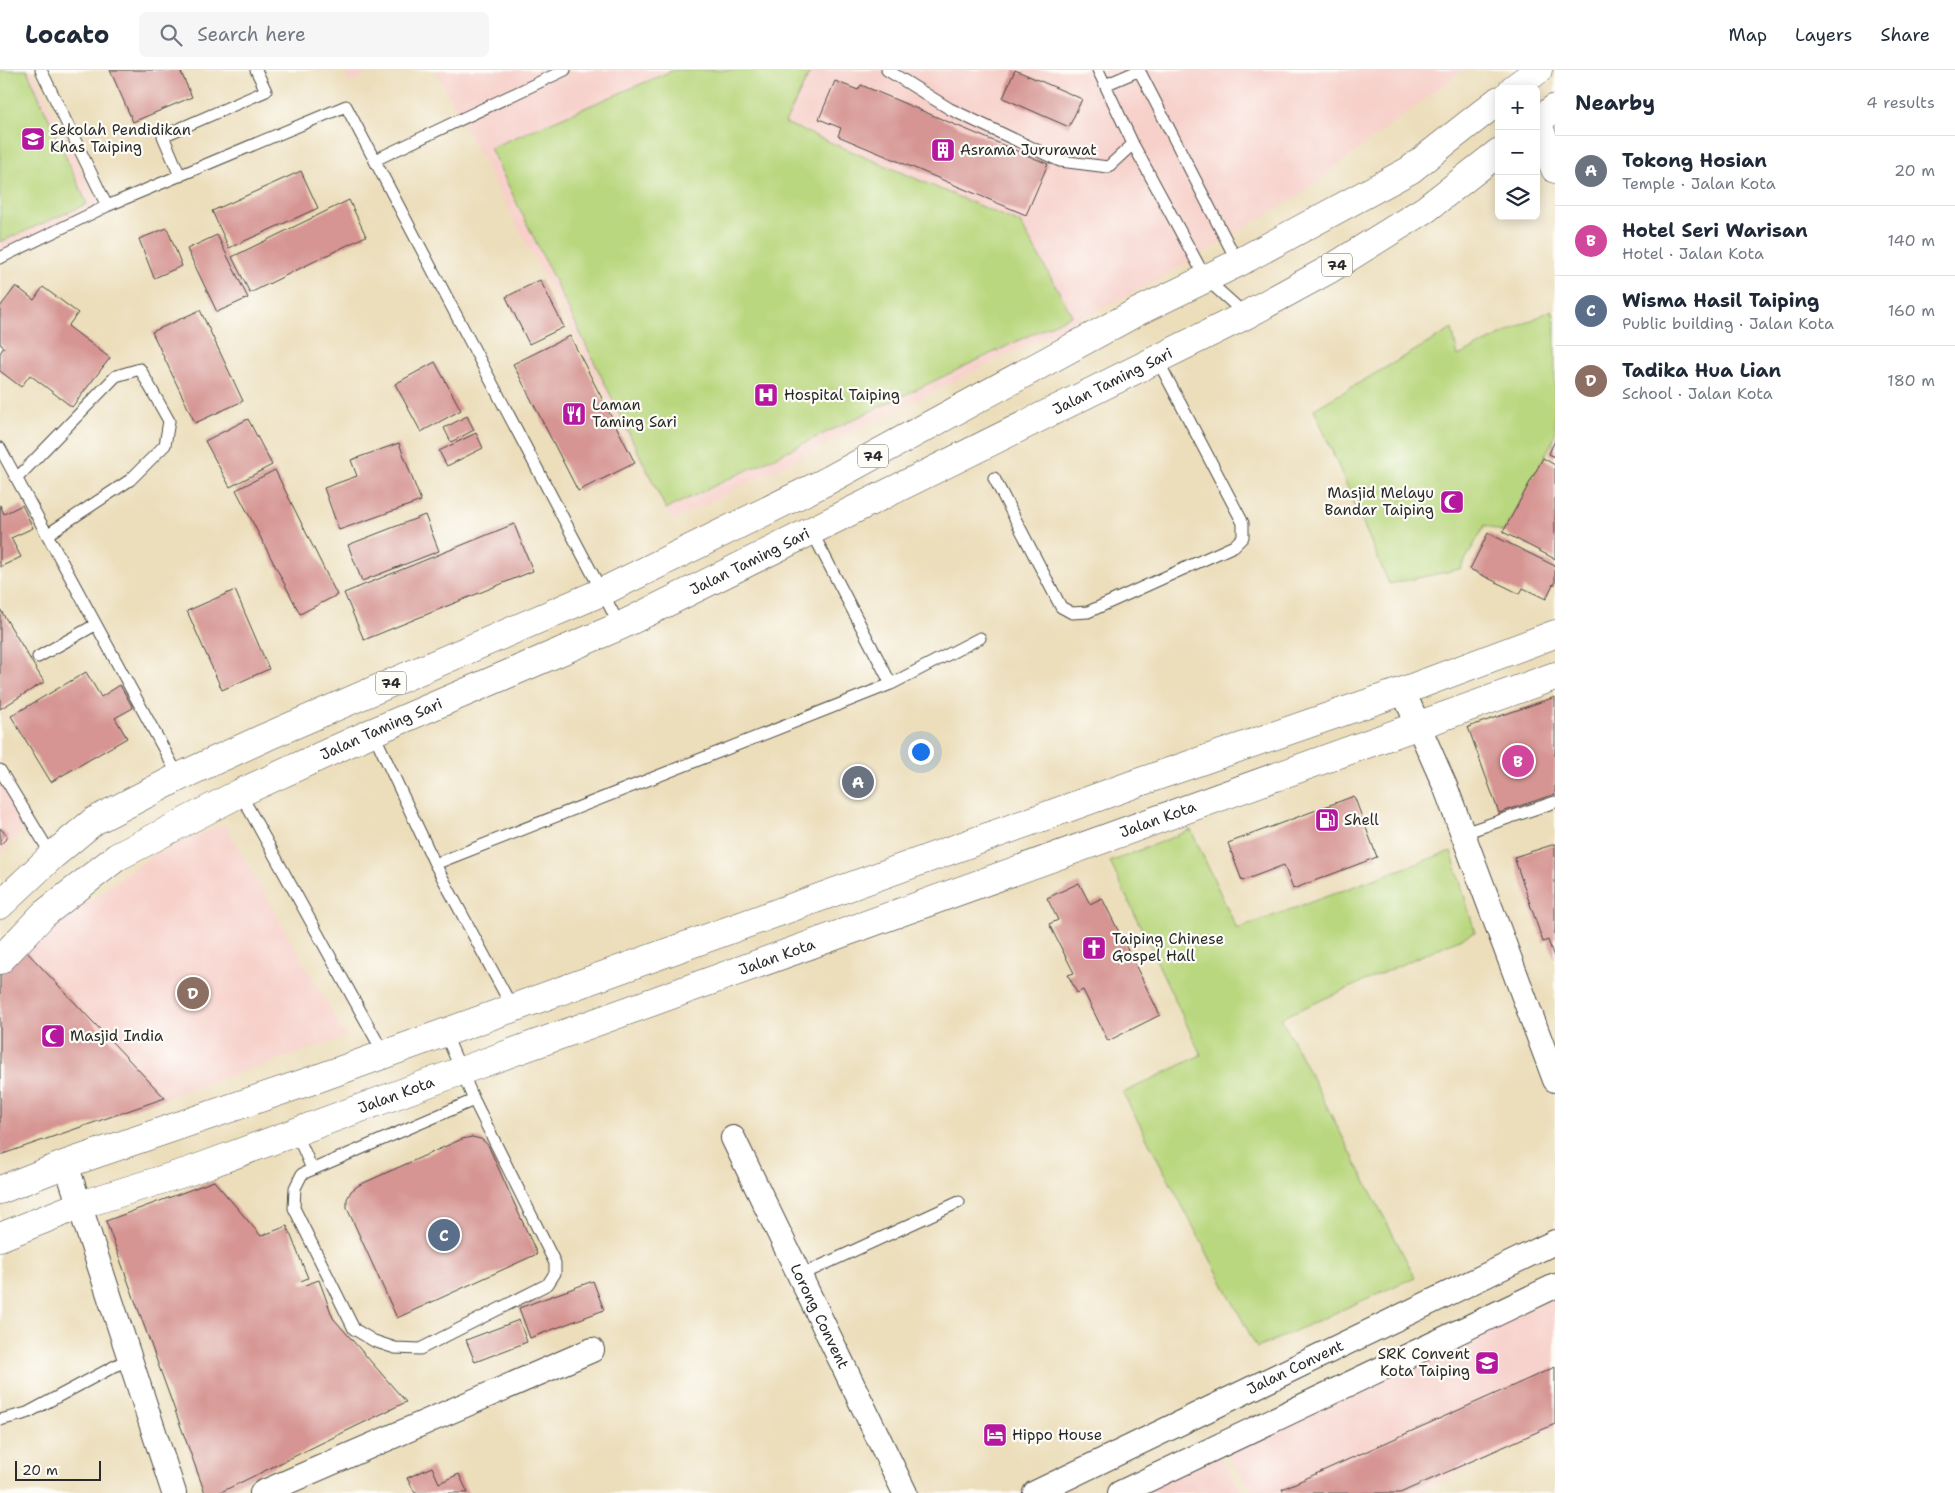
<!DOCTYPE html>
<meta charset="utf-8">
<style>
body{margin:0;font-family:"Shantell Sans",sans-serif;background:#f6f6f7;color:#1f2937}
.controls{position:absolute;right:15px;top:15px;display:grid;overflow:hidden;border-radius:8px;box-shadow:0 2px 12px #0003}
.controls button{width:45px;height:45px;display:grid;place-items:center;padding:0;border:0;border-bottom:1px solid #e0e1e3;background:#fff;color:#1f2937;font:25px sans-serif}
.scale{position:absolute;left:15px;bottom:12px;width:86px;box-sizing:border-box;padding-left:5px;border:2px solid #2b2b2b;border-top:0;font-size:14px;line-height:18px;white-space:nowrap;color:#2b2b2b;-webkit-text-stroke:4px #fdfcf7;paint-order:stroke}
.you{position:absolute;left:920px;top:681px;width:18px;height:18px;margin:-12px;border:4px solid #fff;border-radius:50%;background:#1a73e8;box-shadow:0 0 0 8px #1a73e833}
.badge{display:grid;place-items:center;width:32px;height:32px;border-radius:50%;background:#b5179e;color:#fff;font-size:16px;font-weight:700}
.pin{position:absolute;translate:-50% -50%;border:2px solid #fff;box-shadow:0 1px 5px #0006}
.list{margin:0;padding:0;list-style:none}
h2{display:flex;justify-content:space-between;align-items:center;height:65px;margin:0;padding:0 20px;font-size:21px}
h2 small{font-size:16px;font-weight:400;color:#747a83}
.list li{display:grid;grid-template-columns:32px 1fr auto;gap:15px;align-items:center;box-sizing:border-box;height:70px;padding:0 20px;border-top:1px solid #e0e1e3}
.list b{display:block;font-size:19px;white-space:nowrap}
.list p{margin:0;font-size:16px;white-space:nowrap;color:#747a83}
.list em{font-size:16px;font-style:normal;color:#747a83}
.icon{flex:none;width:28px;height:28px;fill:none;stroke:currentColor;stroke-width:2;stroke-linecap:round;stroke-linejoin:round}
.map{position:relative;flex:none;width:1555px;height:1423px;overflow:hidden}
header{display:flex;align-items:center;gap:30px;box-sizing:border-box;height:70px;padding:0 25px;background:#fff;border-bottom:1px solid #e0e1e3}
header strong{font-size:24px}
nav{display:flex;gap:28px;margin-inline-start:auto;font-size:18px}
.search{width:350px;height:45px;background:#f6f6f7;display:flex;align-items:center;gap:12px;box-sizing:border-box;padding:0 18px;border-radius:8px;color:#747a83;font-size:19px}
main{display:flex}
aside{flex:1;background:#fff}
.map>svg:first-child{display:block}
.built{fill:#f7d0ca}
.green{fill:#b9d77e;stroke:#728154}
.building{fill:#d69593}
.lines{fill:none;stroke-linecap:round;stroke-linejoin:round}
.service-casing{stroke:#484641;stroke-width:13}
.minor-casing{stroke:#484641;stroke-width:26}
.secondary-casing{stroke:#484641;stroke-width:29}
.primary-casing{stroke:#484641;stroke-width:29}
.service{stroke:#fff;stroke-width:11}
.minor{stroke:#fff;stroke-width:24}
.secondary{stroke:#fff;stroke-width:28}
.primary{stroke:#fff;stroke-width:28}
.labels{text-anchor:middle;stroke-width:4.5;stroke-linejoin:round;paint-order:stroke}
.shield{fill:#fdfcf7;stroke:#6a6a68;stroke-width:1}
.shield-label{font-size:14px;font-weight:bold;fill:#2b2b2b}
.poi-label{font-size:15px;fill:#2b2b2b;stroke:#fdfcf7;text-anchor:start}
.street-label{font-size:15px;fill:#2b2b2b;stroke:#fdfcf7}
</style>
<header>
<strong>Locato</strong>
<div class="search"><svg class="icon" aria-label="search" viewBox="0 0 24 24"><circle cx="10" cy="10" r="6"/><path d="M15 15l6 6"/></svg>Search here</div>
<nav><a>Map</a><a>Layers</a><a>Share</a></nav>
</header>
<main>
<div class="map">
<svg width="1555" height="1423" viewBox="0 0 1555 1423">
<rect width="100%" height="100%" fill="#fdfcf7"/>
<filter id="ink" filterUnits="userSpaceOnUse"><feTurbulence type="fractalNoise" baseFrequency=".02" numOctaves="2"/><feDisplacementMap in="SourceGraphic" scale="10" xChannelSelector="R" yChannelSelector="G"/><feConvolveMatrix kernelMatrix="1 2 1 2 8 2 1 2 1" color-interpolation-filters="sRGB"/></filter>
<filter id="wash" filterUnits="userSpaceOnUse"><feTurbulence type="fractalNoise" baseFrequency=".0096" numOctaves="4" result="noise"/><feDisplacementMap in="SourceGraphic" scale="20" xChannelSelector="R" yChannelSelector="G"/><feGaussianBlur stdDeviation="1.12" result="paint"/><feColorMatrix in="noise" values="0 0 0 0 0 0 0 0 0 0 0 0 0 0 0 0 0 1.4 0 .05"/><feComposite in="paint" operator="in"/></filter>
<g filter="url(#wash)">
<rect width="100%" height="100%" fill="#ecdebb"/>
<path class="built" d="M0,0h32l68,138 -100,43z
M343,0h35l-29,13z
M435,0h1028l-164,125 -144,87 -483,239z
M0,701l31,51 -31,32z
M224,753l122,214 -181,61 -141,-149 123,-90z
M1555,1228v130l-138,65h-164l-26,-39z
M1218,1384l25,39h-102z"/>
<path class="green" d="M0,0h27l60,134 -87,38z
M674,0h137l-26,53 235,100 52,92 -406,194 -176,-361z
M1552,240l3,9v118l-52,95 -18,-7 -25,44 -71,15 -75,-175 138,-80 6,27z
M1191,760l46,99 214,-78 24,81 -194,86 134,259 -158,71 -134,-255 78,-38 -91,-193z"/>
<g id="blocks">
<path class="building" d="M110,0h70l12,27 -59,25z
M1015,0l67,29 -13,28 -66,-29z
M835,11l23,9 3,-5 187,79 -22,51 -188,-79 3,-8 -22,-9z
M301,101l17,37 -89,40 -17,-37z
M349,130l17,36 -116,57 -18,-36z
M167,158l15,38 -28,12 -15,-39z
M217,165l31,63 -31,14 -30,-63z
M540,210l24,47 -35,17 -23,-47z
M16,216l18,14 9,-13 35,26 -10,13 42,32 -38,49 -42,-32 -9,12 -21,-16v-18l4,-6 -4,-3v-37z
M200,240l43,91 -48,22 -43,-91z
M570,266l65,127 -57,28 -65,-127z
M435,292l26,48 -40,22 -26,-48z
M467,346l7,14 -23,12 -7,-14z
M248,349l24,46 -42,22 -25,-46z
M476,363l7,15 -36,18 -8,-15z
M1555,370v17l-6,-3z
M399,373l22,58 -82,29 -15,-42 33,-12 -6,-16z
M1543,388l12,7v94l-52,-27z
M275,400l62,125 -37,19 -64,-124z
M0,435l4,9 18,-9 11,23 -22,10 10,19 -21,10z
M425,445l14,36 -77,30 -14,-36z
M514,454l19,47 -169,69 -20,-47z
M1488,463l67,33v19l-2,-1 -7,15 -23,-11 -3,6 -50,-25z
M235,520l34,79 -47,21 -35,-79z
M0,539l44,73 -44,27z
M86,602l15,25 19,-12 13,23 -18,10 12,20 -76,44 -40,-66z
M1555,627v97l-56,19 -31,-86z
M1354,726l23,61 -84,32 -9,-24 -42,16 -14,-38z
M0,758l8,9 -8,8z
M1555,774v116l-7,-20 -5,2 -29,-85z
M1079,813l11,21 12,-6 58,117 -52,26 -25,-51 -6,3 -9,-18 6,-2 -25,-49 9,-4 -11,-22z
M24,879l141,149 -165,57v-182z
M472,1067l9,2 7,6 49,109 -140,64 -50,-110v-9l4,-8 8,-6 103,-46z
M214,1111l47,55 26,-10 21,52 -7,3 4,4 14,-5 14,38 73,84 -187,91h-14l-99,-272z
M593,1211l11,29 -74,28 -11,-30z
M519,1250l8,22 -52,20 -9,-22z
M1555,1297v57l-155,69h-116l-2,-4z
M432,1397l7,16 20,-9 9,19h-53l-8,-15z"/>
</g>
</g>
<g filter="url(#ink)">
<use href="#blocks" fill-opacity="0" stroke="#484641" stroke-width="1"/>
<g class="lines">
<defs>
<path id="service" d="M41,0l66,136 239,-100 274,520
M887,0l63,39 110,52 48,6 25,-23
M1098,0l35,74 73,135 40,36
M1139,0l99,193
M1105,15l35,-15
M375,90l190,-90
M180,106l-17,-40 103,-45 -10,-21
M0,188l107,-52
M0,378l179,329
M17,408l99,-102 24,-7 29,52 -4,24 -35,35 -82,54
M994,408l67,129 11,6 16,-1 146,-66 9,-9v-14l-86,-164
M811,460l80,154
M38,587l57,-32
M373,662l62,132 77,143
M0,700l52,86
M240,723l144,261
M1461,764l94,-32
M435,794l456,-180 89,-46
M445,963l29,67 81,163v10l-7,11 -128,65 -25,-1 -21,-7 -20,-12 -60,-121 1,-20 7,-14 172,-74
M296,1062l16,37
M799,1206l160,-74
M0,1350l27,-7 103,-55"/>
<g id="minor">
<path d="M1403,621l42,95 110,294"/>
<path id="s1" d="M733,1068l172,355"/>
<path d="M66,1094l108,329"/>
<path d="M262,1423l330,-143"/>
<path id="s2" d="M1035,1423l520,-251"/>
<path d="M1120,1423l435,-207"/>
</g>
<g id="secondary">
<path d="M1536,49l19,50"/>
<path d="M0,1120l66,-26 253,-86 818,-295 266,-92 152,-57"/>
<path id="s3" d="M0,1167l80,-32 110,-34 271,-100 1094,-395"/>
</g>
<g id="primary">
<path d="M1513,19l25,-19"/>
<path d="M1536,52l19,-14"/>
<path d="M0,835l52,-49 42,-35 85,-44 87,-40 338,-146 221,-109 312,-170 101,-49 172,-93 89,-70"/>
<path id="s4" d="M0,890l44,-46 73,-57 123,-64 133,-61 247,-106 626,-311 84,-46 96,-60 73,-57"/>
</g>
</defs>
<use href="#service" class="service-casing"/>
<use href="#minor" class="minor-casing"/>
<use href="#secondary" class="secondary-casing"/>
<use href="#primary" class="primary-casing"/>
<use href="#service" class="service"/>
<use href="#minor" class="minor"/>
<use href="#secondary" class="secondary"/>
<use href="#primary" class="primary"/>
</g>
</g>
<defs>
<symbol id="school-square" viewBox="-11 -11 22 22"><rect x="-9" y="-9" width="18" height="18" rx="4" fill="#b5179e" stroke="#fdfcf7"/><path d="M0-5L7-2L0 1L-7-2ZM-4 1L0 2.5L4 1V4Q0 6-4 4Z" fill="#fff"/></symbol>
<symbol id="building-square" viewBox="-11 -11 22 22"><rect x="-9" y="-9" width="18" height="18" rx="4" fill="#b5179e" stroke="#fdfcf7"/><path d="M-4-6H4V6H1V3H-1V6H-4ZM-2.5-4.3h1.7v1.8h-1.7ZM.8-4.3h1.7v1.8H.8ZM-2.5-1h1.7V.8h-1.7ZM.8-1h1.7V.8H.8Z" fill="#fff"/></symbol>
<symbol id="hospital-square" viewBox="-11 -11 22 22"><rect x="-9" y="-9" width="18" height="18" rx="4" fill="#b5179e" stroke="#fdfcf7"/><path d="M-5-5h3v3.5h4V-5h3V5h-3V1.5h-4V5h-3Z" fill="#fff"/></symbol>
<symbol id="restaurant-square" viewBox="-11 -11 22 22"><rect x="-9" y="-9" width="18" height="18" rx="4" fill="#b5179e" stroke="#fdfcf7"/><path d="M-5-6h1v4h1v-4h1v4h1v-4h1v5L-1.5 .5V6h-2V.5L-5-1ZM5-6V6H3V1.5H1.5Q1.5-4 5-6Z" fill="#fff"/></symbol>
<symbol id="mosque-square" viewBox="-11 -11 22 22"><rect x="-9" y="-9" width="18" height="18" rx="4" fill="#b5179e" stroke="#fdfcf7"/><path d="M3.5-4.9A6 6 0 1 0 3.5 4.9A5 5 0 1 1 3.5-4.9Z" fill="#fff"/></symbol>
<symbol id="fuel-square" viewBox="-11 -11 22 22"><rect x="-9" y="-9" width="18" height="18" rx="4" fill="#b5179e" stroke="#fdfcf7"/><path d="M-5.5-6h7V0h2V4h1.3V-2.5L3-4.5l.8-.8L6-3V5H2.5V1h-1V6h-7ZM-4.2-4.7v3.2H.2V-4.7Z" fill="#fff"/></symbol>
<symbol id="church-square" viewBox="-11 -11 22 22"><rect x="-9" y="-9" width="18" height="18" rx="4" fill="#b5179e" stroke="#fdfcf7"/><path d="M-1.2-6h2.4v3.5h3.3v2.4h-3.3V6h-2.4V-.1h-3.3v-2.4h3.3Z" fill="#fff"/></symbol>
<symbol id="hotel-square" viewBox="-11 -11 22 22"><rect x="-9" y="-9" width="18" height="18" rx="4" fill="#b5179e" stroke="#fdfcf7"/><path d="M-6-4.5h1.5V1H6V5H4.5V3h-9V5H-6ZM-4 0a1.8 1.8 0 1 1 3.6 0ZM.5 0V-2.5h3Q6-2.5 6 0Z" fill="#fff"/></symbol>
</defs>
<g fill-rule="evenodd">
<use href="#school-square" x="19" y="55" width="28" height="28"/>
<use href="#building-square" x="929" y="66" width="28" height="28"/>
<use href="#hospital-square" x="752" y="311" width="28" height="28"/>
<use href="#restaurant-square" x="560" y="330" width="28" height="28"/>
<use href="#mosque-square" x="1438" y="418" width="28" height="28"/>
<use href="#fuel-square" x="1313" y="736" width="28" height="28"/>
<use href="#church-square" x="1080" y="864" width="28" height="28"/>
<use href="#mosque-square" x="39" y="952" width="28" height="28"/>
<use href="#school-square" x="1473" y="1279" width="28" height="28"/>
<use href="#hotel-square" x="981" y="1351" width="28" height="28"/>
</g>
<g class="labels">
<g class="shield">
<rect x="1322" y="183.5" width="30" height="23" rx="4"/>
<rect x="858" y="374.5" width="30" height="23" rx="4"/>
<rect x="376" y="601.5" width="30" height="23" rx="4"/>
</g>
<g class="shield-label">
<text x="1337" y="200">74</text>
<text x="873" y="391">74</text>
<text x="391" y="618">74</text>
</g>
<g class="poi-label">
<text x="50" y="65">Sekolah Pendidikan<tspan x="50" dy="17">Khas Taiping</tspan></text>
<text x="960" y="85">Asrama Jururawat</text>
<text x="784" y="330">Hospital Taiping</text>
<text x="592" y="340">Laman<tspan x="592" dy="17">Taming Sari</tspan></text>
<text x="1434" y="428" text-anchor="end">Masjid Melayu<tspan x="1434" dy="17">Bandar Taiping</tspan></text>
<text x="1344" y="755">Shell</text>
<text x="1112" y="874">Taiping Chinese<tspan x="1112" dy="17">Gospel Hall</tspan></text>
<text x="70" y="971">Masjid India</text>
<text x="1470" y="1289" text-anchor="end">SRK Convent<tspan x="1470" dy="17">Kota Taiping</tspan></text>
<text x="1012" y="1370">Hippo House</text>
</g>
<g class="street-label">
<text dy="5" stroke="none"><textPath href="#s4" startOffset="1260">Jalan Taming Sari</textPath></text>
<text dy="5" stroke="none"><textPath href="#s4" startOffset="855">Jalan Taming Sari</textPath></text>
<text dy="5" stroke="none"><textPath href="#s4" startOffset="450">Jalan Taming Sari</textPath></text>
<text dy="5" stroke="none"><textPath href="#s3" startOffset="1231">Jalan Kota</textPath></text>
<text dy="5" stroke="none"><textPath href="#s3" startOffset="826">Jalan Kota</textPath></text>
<text dy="5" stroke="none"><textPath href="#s3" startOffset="421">Jalan Kota</textPath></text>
<text dy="5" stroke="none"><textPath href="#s1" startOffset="198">Lorong Convent</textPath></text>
<text dy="5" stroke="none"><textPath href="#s2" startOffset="289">Jalan Convent</textPath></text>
</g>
</g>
</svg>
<div class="controls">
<button>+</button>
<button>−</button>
<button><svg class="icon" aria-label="layers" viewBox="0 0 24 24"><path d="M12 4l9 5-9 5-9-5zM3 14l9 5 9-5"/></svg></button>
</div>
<div class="scale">20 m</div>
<div class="you"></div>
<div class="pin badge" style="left:858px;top:712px;background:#6b7280">A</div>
<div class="pin badge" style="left:1518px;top:691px;background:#d1479c">B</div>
<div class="pin badge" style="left:444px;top:1165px;background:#5c6f8a">C</div>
<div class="pin badge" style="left:193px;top:923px;background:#8d6e63">D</div>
</div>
<aside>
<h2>Nearby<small>4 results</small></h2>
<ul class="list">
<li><span class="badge" style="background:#6b7280">A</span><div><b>Tokong Hosian</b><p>Temple · Jalan Kota</p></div><em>20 m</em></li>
<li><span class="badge" style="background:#d1479c">B</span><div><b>Hotel Seri Warisan</b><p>Hotel · Jalan Kota</p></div><em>140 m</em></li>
<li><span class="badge" style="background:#5c6f8a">C</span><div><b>Wisma Hasil Taiping</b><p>Public building · Jalan Kota</p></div><em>160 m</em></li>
<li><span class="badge" style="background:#8d6e63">D</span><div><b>Tadika Hua Lian</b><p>School · Jalan Kota</p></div><em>180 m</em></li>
</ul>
</aside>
</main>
